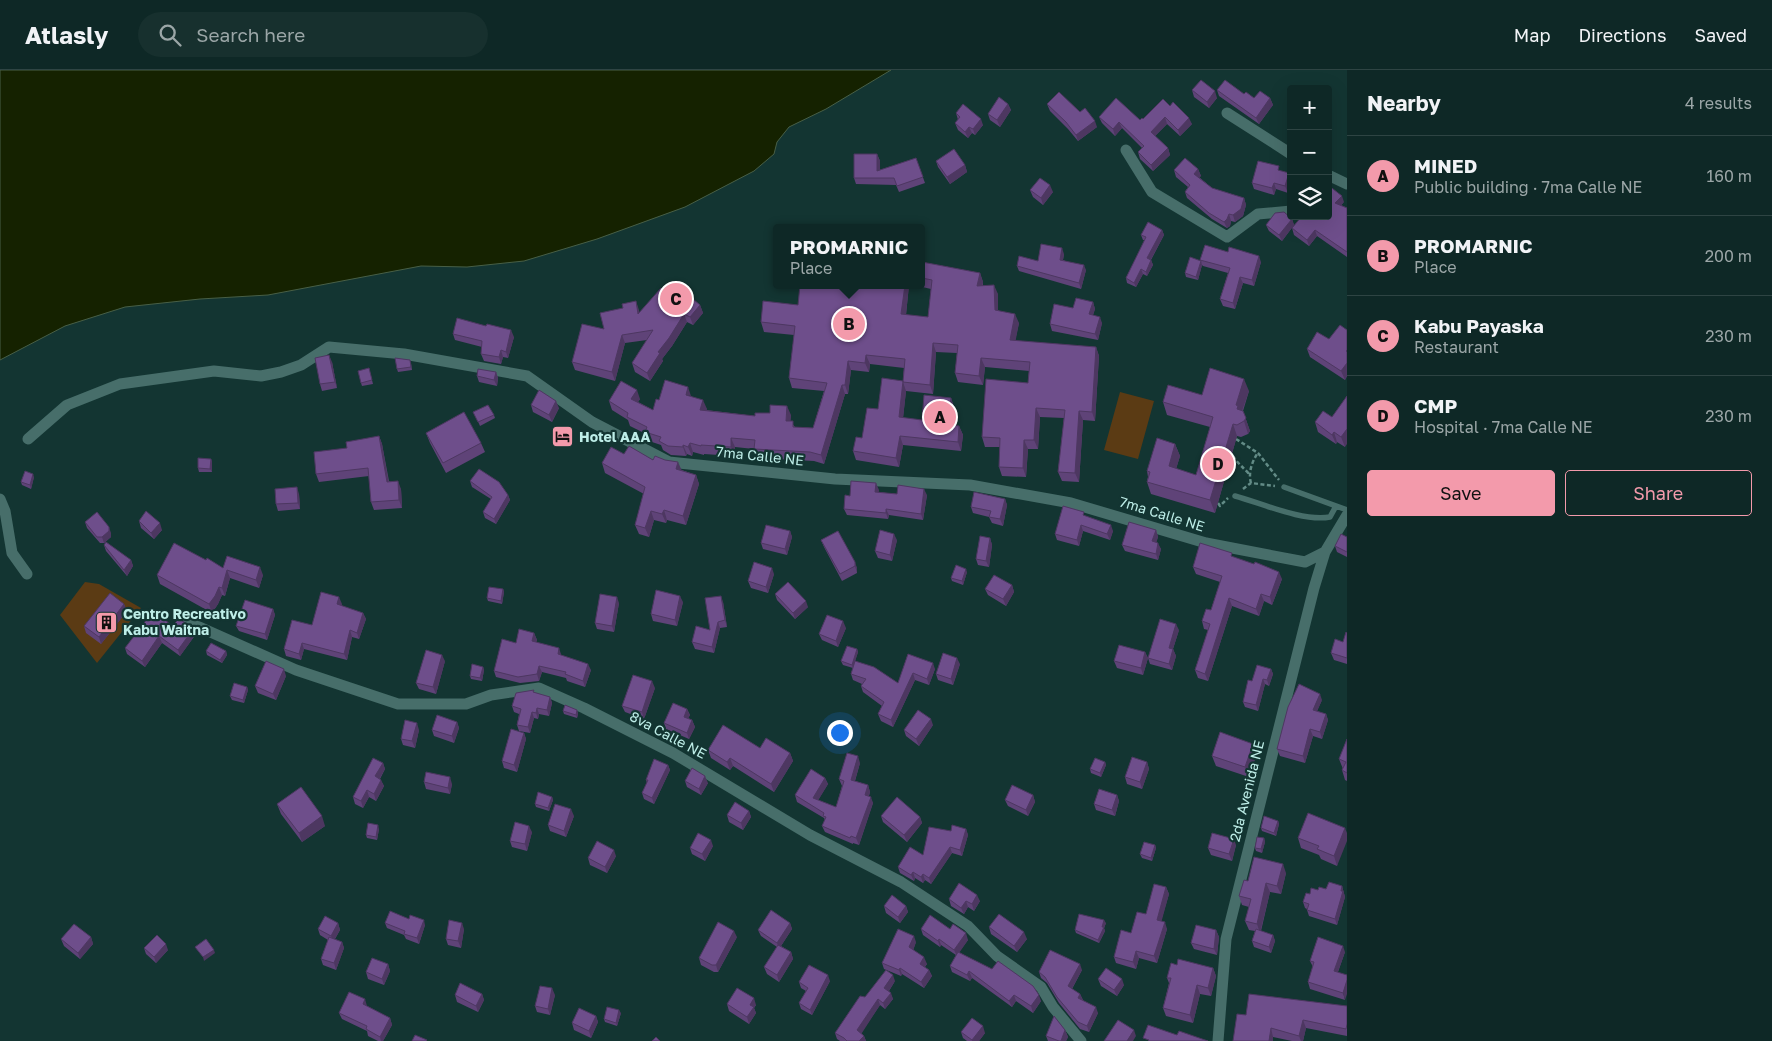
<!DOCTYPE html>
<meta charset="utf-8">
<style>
body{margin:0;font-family:"Golos Text",sans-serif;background:#17302e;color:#f1f3f6}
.controls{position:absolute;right:15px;top:15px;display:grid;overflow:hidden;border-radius:5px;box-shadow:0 5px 20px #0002}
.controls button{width:45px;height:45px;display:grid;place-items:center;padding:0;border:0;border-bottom:1px solid #2e4443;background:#0e2826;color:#f1f3f6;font:25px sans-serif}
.you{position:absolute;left:839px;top:662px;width:18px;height:18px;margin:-12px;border:4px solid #fff;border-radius:50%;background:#1a73e8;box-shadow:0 0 0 8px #1a73e833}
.badge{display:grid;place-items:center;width:32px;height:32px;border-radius:50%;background:#f39aab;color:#111;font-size:16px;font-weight:700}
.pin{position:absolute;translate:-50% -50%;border:2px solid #fff;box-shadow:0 1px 5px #0006}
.popup{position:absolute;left:773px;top:154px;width:152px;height:65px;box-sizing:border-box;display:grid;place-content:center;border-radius:5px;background:#0e2826;filter:drop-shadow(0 1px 4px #0005);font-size:16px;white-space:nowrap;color:#9ba6a7}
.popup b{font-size:19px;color:#f1f3f6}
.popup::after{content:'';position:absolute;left:50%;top:100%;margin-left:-10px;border:10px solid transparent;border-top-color:#0e2826}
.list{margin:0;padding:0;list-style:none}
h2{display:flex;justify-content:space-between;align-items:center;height:65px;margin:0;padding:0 20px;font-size:21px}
h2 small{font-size:16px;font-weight:400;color:#9ba6a7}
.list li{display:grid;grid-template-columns:32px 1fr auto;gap:15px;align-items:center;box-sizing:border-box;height:80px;padding:0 20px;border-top:1px solid #2e4443}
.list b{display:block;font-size:19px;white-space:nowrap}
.list p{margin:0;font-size:16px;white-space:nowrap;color:#9ba6a7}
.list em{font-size:16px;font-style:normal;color:#9ba6a7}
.actions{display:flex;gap:10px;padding:15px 20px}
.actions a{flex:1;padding:11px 0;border:1px solid #f39aab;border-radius:5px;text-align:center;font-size:18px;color:#f39aab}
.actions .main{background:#f39aab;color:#111}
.icon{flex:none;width:28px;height:28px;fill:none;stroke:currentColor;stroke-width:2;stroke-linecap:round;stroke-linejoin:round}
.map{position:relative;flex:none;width:1347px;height:971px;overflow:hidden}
header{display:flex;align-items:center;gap:30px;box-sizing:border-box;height:70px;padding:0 25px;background:#0e2826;border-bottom:1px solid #2e4443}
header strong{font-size:24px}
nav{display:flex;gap:28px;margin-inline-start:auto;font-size:18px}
.search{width:350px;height:45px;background:#17302e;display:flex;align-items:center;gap:12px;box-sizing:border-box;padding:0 18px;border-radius:28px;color:#9ba6a7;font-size:19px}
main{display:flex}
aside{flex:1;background:#0e2826}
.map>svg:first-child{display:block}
.green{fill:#5b3b14}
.water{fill:#152200;stroke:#485f46}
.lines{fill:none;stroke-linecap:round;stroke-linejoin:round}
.path{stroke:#628b86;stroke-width:2.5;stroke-dasharray:4 2.5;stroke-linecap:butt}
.service{stroke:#476e6a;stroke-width:5.5}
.minor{stroke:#476e6a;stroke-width:11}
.wall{fill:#5f4378}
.shaded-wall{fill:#4d3761}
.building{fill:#6e4e8b;stroke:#4d3761}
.labels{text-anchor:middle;stroke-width:4.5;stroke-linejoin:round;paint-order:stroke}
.poi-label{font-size:14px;font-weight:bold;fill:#beeee8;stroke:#133532;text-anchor:start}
.street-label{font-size:14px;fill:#beeee8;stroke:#133532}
</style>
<header>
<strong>Atlasly</strong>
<div class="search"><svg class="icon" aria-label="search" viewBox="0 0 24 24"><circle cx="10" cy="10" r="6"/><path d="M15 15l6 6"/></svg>Search here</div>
<nav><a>Map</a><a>Directions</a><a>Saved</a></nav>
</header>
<main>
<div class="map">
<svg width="1347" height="971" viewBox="0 0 1347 971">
<rect width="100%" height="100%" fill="#133532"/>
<path class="green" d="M1120,322l34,9 -16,58 -34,-9z
M85,512l14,2 42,24 -44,55 -37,-48z"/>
<path class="water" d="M0,0h891l-65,39 -37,18 -12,15 -3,12 -20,17 -69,36 -88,32 -73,22 -57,6 -46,-1 -153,29 -68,4 -75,8 -60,19 -65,34z"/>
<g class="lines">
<path class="path" d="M1236,369l22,14 21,27
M1233,386c5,8 11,12 17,19
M1251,413c-3,-10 1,-21 6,-29
M1243,419l8,-6 24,3
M1218,433l2,3 8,-8"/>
<path class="service" d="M1284,417l63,23
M1235,426c26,7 68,26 95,21l6,-11"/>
<path class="minor" d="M1227,43l64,41
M1126,80l26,42 75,45 31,-23 33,-3
M1328,105l19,9
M28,369l39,-34 53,-21 94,-13 47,5 20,-4 20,-7 28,-18 75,7 123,22 65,46 77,40 166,17 135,6 101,18 135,40 99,19 20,-10
M0,429l5,12 7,42 15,21
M178,544l19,12 99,44 102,34h68l25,-9 48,-7 45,20 89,45 137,82 91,47 67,44 29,30 44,31 12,20 28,34
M1218,971l8,-102 88,-351 11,-36 22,-37"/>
</g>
<path class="wall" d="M1192,20l25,8 -8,10 -15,-11z
M1217,20l27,4 10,4h16l3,7 -14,19 -40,-28z
M1008,34l3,6 -11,17 -10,-7 -2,-6z
M1047,34l50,23 -19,14 -10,-12 -18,-18z
M1170,36l22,18 -12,12 -13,-12 -12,12 13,12 2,7 -17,16 -13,-12 -2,-7 4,-4 -20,-20 -7,8 -13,-13 -3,-6 41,3 3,-1z
M956,43l27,12 -8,10 -3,-2 -4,5 -10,-8 -3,-7 3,-3z
M877,84l3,7v9l36,-12 9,25 -26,9 -3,-7 -40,-1 -2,-6z
M936,91l29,4 2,7 -17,12 -12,-17z
M1198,99l3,7 -2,1 13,11 32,10 2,7 -3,11 -8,6 -4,-1 -1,5 -3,2 -15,-9 -25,-21 -2,-6 3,-5 -12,-10 -2,-7z
M1281,101l8,2 2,5v4l-3,11 -12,-4 -2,6 -20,-6 -2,-6z
M1030,120l23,2 -10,13 -10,-8z
M1344,132l-3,3 6,3v49l-30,-21 -8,10 -15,-11 -2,-7z
M1292,149l2,6 -12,16 -13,-10 -3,-6z
M1162,160l2,5 -13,25 2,5 -6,11 -4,-2 -7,13 -9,-4 -1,-5 19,-38h-2l-2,-5z
M1064,184l-1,6 23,10 -5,19 -62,-18 -2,-5z
M1200,190l61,2 -7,24 -11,-3 -8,26 -12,-3 -3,-7 8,-26 -25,-7 -1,-1 -4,15 -12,-3 -1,-4 16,-13z
M922,192l58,11 3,9v4l15,8v16l21,13 -4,18 81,6 3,9 -4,65 -12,-1 -4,62 -17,-1 -4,-9 6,-54 -24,-1 -2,32h-10l-2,28 -24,-1 -3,-9 1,-20h-15l-3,-10 46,-54 1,-12 -44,-4 -2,18 -25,-3 -3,-9 2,-20 -21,-1 -3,42 -27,-3 -3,27 19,2 29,-22 3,9 -2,18 7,1 4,9 -2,16 -58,-6 -4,22 -43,-7 -3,-9 9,-13 16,-29 25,-28 1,-13 -34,-4 -1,8 -18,-2 -3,24h-3l-21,70 -10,-3 -56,-3 -4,-9 -19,-2 -1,9 -30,-2v1l-11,-3 -1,4 -5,-2 -1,2 -15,-1 -8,-5 -2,-5 -12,-4 -3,-7 -16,-8 -2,-6 -16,-10 -3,-9 31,-2 -2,3 15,8 38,-14 16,13 -1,1 49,6 36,-1 -1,6 5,6 18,1 11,-37 -32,-3 -3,-10 5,-43 -30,-3 -3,-10 37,-17 32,-17v-3h79l-3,30 22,2 3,-28 -17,-4h8z
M1093,232l2,7 -2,6 9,8 -4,17 -46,-9 -2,-7 23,-16z
M677,233l23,2 3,8 -10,12 -6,-3 -15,24 -10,13 1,2 -13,20 -15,-9 -3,-9 15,-23 -22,3 -10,38 -40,-11 -3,-8 32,-33 35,-19v3z
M1347,260v46l-2,4 -35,-23 -3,-8 22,-10z
M453,264l61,3 -6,21 -5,-1 -2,7 -17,-3 -3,-7 1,-7 -27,-7z
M332,292l5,26 -15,3 -2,-7z
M411,293l1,7 -14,2 -1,-3z
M369,298l4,16 -11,2 -1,-3z
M496,302l2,6 -1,8 -18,-4 -2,-6z
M1249,321l-6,20 7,20 -2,3 -7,3 -4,-1 -22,77 -64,-19 -4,-12 1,-5 -1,-6 28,-27 5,12 -4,13 20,6 14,-48 -43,-12 -4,-13 39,-7z
M1347,326l-2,51 -8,-5 -1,2 -18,-12 -3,-10 17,-5z
M531,335l28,3 -7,14 -19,-10z
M475,345h19l1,3 -15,8z
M426,363l55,10 4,9 -39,21 -16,-30z
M379,366l3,8 7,37 12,8 1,19 -28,2 -3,-8 -2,-26 -50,6 -3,-8 31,-26z
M624,384l29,6 43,15 3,9 -13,41 -19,-5 -1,3 -12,-3 -5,17 -10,-3 -4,-9 9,-31 -39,-21 -3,-10z
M211,389l1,3v10h-13l-1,-4z
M34,407l-3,12 -9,-4 -1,-3z
M470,411l38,14 2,5 -14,24 -11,-6 -2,-6 8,-13 -19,-12z
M879,420l-1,2 19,2 30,1 -4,25 -34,-5 -1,4 -41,-4 -3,-6 6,-13z
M299,424l1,15 -22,2 -2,-7z
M1005,429l2,6 -4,21 -11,-3 -3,-6 -16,-4 -2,-6z
M1085,446l28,15 -3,9 -27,-9 -4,15 -22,-6 -2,-6z
M139,451l23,9 -8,9 -13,-11z
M85,452l26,11v4l-7,6h-4l-13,-15z
M1156,460l2,7 -2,5 5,7 -3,11 -33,-9 -3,-6z
M790,461l2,6 -5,18 -24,-6 -2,-6z
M838,461l19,37v5l-15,8 -18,-34 -3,-7z
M1347,467v20l-10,-5 -2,-6z
M990,468l2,7 -3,22 -11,-2 -2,-6z
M897,470l-5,21 -14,-3 -3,-7z
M104,475l27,15 2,6 -6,10 -21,-25z
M1234,487l48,22 -10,26 -8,-4 -5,15 -27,-10 -24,75 -10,-3 -3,-8 13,-40 -4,-1 -2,-8 9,-11 9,-28 -24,-8 -3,-7z
M206,490l17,8 40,7 -4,13 -29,-10 -5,18 -3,-1 -4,9 -6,9 -52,-29 -3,-9z
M967,502l-4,13 -11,-4 -1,-3z
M774,504l-6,19 -17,-5 -3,-7z
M1012,515l2,7 -8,14 -18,-11 -3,-6z
M503,519l1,3 -2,12 -14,-3 -1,-3z
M775,524l33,13 -13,12 -18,-19z
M683,532l-6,24 -24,-5 -2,-7z
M723,532l4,25 -7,1 -6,25 -19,-4 -3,-7 18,-12z
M619,533l-5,29 -17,-3 -2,-6z
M124,534l3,7 -26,33 -15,-11 -2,-7z
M342,534l-1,2 22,7 3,6 -7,20 -7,-2 -5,23 -43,-11 -3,11 -15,-4 -2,-7 28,-24z
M273,539l2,6 -8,25 -28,-9 -3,-5z
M172,556l22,2 2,6 -16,22 -18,-13 -17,24 -18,-13 -2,-6z
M846,558l-8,19 -16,-7 -3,-6z
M1179,560l-6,19 3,7 -4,14 -22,-6 -2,-6z
M534,563l3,7 -1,2 25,12v1l30,15 -6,17 -18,-6 -1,-3 -24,-6 -3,9 -19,2 -24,-6 -2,-6 22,-28z
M1347,563v31l-13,-4 -3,-7 12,-11z
M857,579l1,3 -3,9 43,22 10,-29 27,15 -6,16 -14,-5 -22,47 -12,-6 -3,-7 4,-8 -19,-14 -2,-6 1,-2 -9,-4 -2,-6 2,-6 -10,-3 -2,-4z
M206,581h20l1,4 -5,8 -15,-8z
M1145,582l3,6 -5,17 -26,-7 -3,-7z
M445,591l-9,33 -17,-5 -3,-6z
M960,594l-7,21 -15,-5 -2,-6z
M483,597l1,3 -2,11 -11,-2 -1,-3z
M1271,599l2,5 -4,12 -4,-2 -7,27 -13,-4 -2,-5 9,-21z
M286,606l-10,24 -18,-7 -3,-7z
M247,617l1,3 -4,13 -12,-3 -2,-4z
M655,618l-11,31 -19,-7 -3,-6z
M535,623l15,4 2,6 -3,13 -10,-2 -1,5 -4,-1 -4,15 -11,-2 -2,-6 2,-11 -5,-2 -2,-6z
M1322,630l-5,11 9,3 2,6 -6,19 -9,-3 -8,27 -25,-7 -3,-7z
M687,639l3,6 -2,3 4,2 3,7 -6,12 -23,-10 -2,-6z
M577,640l1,4 -1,4 -13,-4 -1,-3z
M457,652l2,6 -5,15 -20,-7 -2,-6z
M933,655l-14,21 -13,-10 -2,-6z
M419,660l-4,18 -12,-3 -2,-6z
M524,663l2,6 -9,33 -13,-4 -2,-7z
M1347,669v42l-2,-1 -3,-10 1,-1 -4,-10z
M760,678l30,5 3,8 -19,31 -41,-26 -3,4 -19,-12 -3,-8z
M1257,683l-8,24 -33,-11 -4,-10z
M1105,692l1,3 -5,12 -10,-4 -1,-4z
M1147,692l2,7 -7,20 -15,-5 -2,-7z
M383,693l2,6 -5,10 4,7 -8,15 -7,-4 -6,11 -8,-4 -2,-7z
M860,693l-5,18 13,4 2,7 -1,4 4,7 -14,42 -6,-2v1l-28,-12 -3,-6 3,-6 -1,-2 -27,-16 -2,-7 30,-17 3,6 -10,16 18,7 6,-21 -3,-7z
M668,695l2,5 -16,34 -10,-5 -2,-6 5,-10 -1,-3z
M685,711l23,2 -7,12 -14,-8z
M424,712l28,2 -2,10 -24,-5z
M1033,725l2,7 -7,14 -20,-10 -3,-6z
M1117,725l2,6 -4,15 -19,-6 -2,-6z
M552,727l1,3 -4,11 -13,-4 -1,-3z
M277,734l48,22 -23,16 -21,-28z
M749,741l2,6 -8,13 -14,-8 -2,-7z
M574,746l-8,21 -16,-6 -2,-6z
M881,746l39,1 2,6 -15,19 -24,-20z
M1278,751l1,3 -3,12 -14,-5 -1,-3z
M1345,758l-8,38 -16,-7 -2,-4 -18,-7 -3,-10z
M379,759l-2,11 -10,-2 -1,-3z
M966,759l2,6 -6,21 -10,-3 -21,31 -6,-4 -2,3 -8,-5 -1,3 -14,-8 -2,-6 25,-12 28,-24z
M532,762l-5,19 -15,-4 -2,-6z
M1264,768l1,4 -3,11 -6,-2 -1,-3z
M1155,775l1,3 -4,13 -10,-3 -2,-4z
M1236,775l-4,16 -21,-6 -3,-7z
M713,776l-8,15 -13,-7 -2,-6z
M616,786l-9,17 -17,-8 -2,-7z
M1286,803l-5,21 -11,-2 -9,39 12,4 2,6 -4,12 -17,-6 -2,-6 3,-10 -6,-1 -4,-9 4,-14 -7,-2 -3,-9 9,-15z
M1342,816l3,11 -8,28 -28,-9 -2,-6v-1l-2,-1 -2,-6 7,-8 8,-4z
M1166,817l3,7 -8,27 6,8 -10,34 -18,-5 -3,11 -20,-6 -2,-6z
M949,829l31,2 -6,10 -6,-4 -4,7 -13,-8z
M884,836h22l2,6 -8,11 -14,-10z
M338,853l2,7 -5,9 7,3 2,6 -8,22 -13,-5 -2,-6 7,-19 -8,-5 -2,-6z
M385,853l40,2 -6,19 -13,-5 -2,-4 -17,-7z
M790,853l2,6 -11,17 10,6 2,7 -14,23 -12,-8 -3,-7 13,-20 -16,-11 -3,-6z
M1106,853l-2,5 1,3 -6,12 -23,-10 -1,-3z
M989,857l38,12 -10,13 -26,-18z
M464,859l-3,19 -13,-3 -2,-6z
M921,859h29l18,11 -9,12 82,49 -8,12 -17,-12 -4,6 -40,-29 -2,3 -18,-9 -2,-6 6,-11 -15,-10 -1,2 -17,-12z
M1216,860l3,7 -2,18 -23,-6 -3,-6z
M91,867l2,7 -13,15 -16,-13 -3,-7z
M737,867l-19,35h-4l-13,-7 -2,-7z
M916,872l-3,8 14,14 -2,3 4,3 3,6 -8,12 -22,-14 -1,2 -17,-7 -2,-6z
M144,878l24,2 -12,13 -10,-9z
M1345,882l-7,20 7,28 -35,-11 -2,-7 5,-15 -3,-6z
M388,894l2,7 -6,14 -16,-6 -2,-7z
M1177,895l36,3 3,8 -5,20 -11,-2 -7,29 -27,-7 -3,-8 6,-25 -2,-5z
M1082,900l-10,19 8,5 3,6 -1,1 16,12 -9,19 -9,-3 -21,-26 -12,-20 -6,-5 -2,-6z
M1098,909l26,6 -7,11 -16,-10z
M830,911l-18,34 -11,-6 -2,-6 7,-12 -5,-3 -2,-6z
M895,911l-6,10 4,8 -8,10 -5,-4 -19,28 3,3 2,5h-26l-3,-2 -2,-6 30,-36z
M482,924l2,6 -6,12 -21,-10 -2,-7z
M555,925l-5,20 -13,-3 -2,-6z
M727,934l29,1 -2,3 2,5 -7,11 -20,-13z
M367,936l23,12 2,7 -9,16h-5l-10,-5 -1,-5 -25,-12 -3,-6z
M1347,936v30l-41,-8 -3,13h-11l-19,-4 -27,-22z
M621,943l-4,13 -12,-4 -1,-3z
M596,946l2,6 -7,16 -17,-8 -2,-7z
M1065,960l3,7 -2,4h-18l-2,-5z
M961,962l24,1 -6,8h-12l-4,-3z"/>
<path class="shaded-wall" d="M1215,21l2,7 -8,10 -2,-6z
M1270,28l3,7 -14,19 -3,-6z
M1008,34l3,6 -11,17 -3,-7z
M1165,47l2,7 -14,14 -2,-6z
M1189,48l3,6 -12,12 -2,-6z
M981,49l2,6 -8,10 -2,-6z
M1095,51l2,6 -19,14 -2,-6z
M1119,52l3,6 -7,8 -2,-7z
M969,57l3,6 -4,5 -3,-6z
M1168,78l2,7 -17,16 -2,-6z
M877,84l3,7v17l-3,-7z
M965,95l2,7 -17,12 -3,-7z
M1198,99l3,7 -4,4 -3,-6z
M1289,103l2,5v4l-3,11 -3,-7z
M1274,113l2,6 -2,6 -2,-7z
M1050,115l3,7 -10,13 -2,-7z
M1342,126l2,6 -6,7 -3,-6z
M1244,128l2,7 -3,11 -8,6 -2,-7z
M1229,144l2,7 -1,5 -3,2 -3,-6z
M1292,149l2,6 -12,16 -3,-6z
M1162,160l2,5 -15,28 -2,-5z
M1315,160l2,6 -8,10 -2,-6z
M1062,178l2,6 -2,11 -2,-5z
M1259,186l2,6 -7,24 -2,-6z
M1151,190l2,5 -6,11 -1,-4z
M1201,191l1,4 -4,15 -2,-3z
M1084,195l2,5 -5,19 -2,-6z
M1141,199l2,5 -7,13 -2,-4z
M980,203l3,9 -2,13 -4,-9z
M1240,207l3,6 -8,26 -2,-6z
M905,215h4l-4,39 -4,-10z
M994,215l4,9v25l-3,-9z
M636,231l3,9 2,13 -3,-9z
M1093,232l2,7 -4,12 -2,-7z
M700,235l3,8 -10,12 -3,-8z
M684,244l3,8 -15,24 -10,13 1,2 -13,20 -3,-8 11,-21z
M1015,244l4,9 -5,26 -4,-9z
M1100,247l2,6 -4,17 -3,-6z
M511,260l3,7 -6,21 -2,-6z
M622,265l3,8 -10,38 -3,-9z
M933,273l3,9 -3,42 -3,-9z
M1096,277l3,9 -4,65 -3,-9z
M501,280l2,7 -2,7 -2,-7z
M329,285l3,7 5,26 -2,-6z
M866,285l4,9 -1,8 -4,-9z
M981,288l4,9 -2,18 -4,-9z
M848,291l3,9 -3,24 -3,-9z
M1347,293v13l-2,4 -4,-9z
M496,302l2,6 -1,8 -3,-6z
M1244,309l5,12 -8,23 1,7 -6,-16z
M903,312l3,9 -4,36 -3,-10z
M842,315l3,9 -21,70 -3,-9z
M688,317l3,9 -5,-1z
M637,320l3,9 -6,9 -3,-9z
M951,328l3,9 -3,27 -3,-10z
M703,330l4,9 -3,10 -4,-9z
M556,331l3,7 -7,14 -3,-7z
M787,336l4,9 -1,15 -4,-9z
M1036,338l4,9 -2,32 -4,-9z
M1079,341l4,9 -4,62 -4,-9z
M1243,341l7,20 -2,3 -4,-13z
M1233,354l4,12 -22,77 -5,-13z
M959,356l4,9 -2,16 -3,-9z
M1347,359v15l-2,3 -4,-10z
M1334,362l3,10 -1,2 -4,-9z
M379,366l3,8 8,46 -3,-8z
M900,366l3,9 -4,22 -3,-9z
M731,368l4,9 -1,9 -3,-9z
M1024,370l4,9 -2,28 -3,-9z
M690,373l3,9 -1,4 -4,-9z
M1175,374l5,12 -7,23 -4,-13z
M683,375l4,9 -1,2 -3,-9z
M211,389l1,3v10l-2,-3z
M678,392l4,9 -6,-2z
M33,404l1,3 -3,12 -1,-4z
M696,405l3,9 -13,41 -3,-9z
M398,411l3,8 1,19 -3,-8z
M876,413l3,7 -1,8 -3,-6z
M297,417l2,7 1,15 -2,-6z
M924,419l3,6 -4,25 -2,-6z
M508,425l2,5 -14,24 -2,-5z
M1005,429l2,6 -4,21 -3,-7z
M886,439l3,6 -1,4 -2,-6z
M664,440l3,10 -1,3 -4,-9z
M651,441l3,9 -5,17 -4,-9z
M160,453l2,7 -8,9 -3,-6z
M1081,455l2,6 -4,15 -2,-6z
M1111,455l2,6 -3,9 -3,-6z
M109,457l2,6v4l-7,6 -2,-6z
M1156,460l2,7 -3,11 -3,-7z
M790,461l2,6 -5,18 -2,-6z
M894,464l3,6 -5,21 -2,-6z
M990,468l2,7 -3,22 -3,-6z
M1158,473l3,6 -3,11 -2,-6z
M131,490l2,6 -6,10 -3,-6z
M855,492l2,6v5l-2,-7z
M260,497l3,8 -4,13 -3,-8z
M772,498l2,6 -6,19 -2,-6z
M966,499l1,3 -4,13 -1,-4z
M227,500l3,8 -5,18 -3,-8z
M1279,502l3,7 -10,26 -2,-8z
M1012,515l2,7 -8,14 -3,-7z
M219,517l3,8 -4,9 -6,9 -3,-9z
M503,519l1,3 -2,12 -1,-3z
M1261,524l3,7 -5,15 -3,-7z
M680,526l3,6 -6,24 -2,-6z
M721,526l2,6 4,25 -2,-7z
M339,527l3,7 -2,7 -3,-7z
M617,527l2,6 -5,29 -2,-6z
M1229,528l3,8 -24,75 -3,-7z
M806,531l2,6 -13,12 -2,-6z
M124,534l3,7 -26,33 -2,-7z
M273,539l2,6 -8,25 -2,-6z
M363,543l3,6 -7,20 -2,-6z
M843,551l3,7 -8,19 -2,-6z
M718,552l2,6 -6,25 -2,-6z
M1176,554l3,6 -8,25 -2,-7z
M194,558l2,6 -16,22 -2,-6z
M350,560l2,7 -5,23 -3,-6z
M534,563l3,7 -2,7 -3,-6z
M159,566l3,7 -17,24 -3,-6z
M302,573l2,6 -3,11 -2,-6z
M559,578l2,6 -1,6 -2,-6z
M857,579l1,3 -5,16 -1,-3z
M1173,579l3,7 -4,14 -3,-6z
M226,581l1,4 -5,8 -2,-3z
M1145,582l3,6 -5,17 -2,-7z
M442,585l3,6 -9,33 -3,-7z
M957,588l3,6 -7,21 -2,-6z
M933,593l2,6 -6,16 -2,-6z
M588,594l3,6 -6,17 -2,-6z
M539,596l3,6 -3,9 -2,-7z
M483,597l1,3 -2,11 -2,-3z
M284,599l2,7 -10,24 -3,-6z
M1271,599l2,5 -4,12 -2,-6z
M913,603l2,7 -22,47 -2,-7z
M1263,609l2,5 -7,27 -2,-6z
M652,611l3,7 -11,31 -2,-7z
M247,617l1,3 -4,13 -1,-3z
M1320,624l2,6 -7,16 -2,-6z
M550,627l2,6 -3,13 -2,-6z
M537,638l2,6 -1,5 -2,-6z
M687,639l3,6 -4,8 -2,-6z
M577,640l1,4 -1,4 -1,-3z
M532,642l2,6 -4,15 -2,-6z
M1326,644l2,6 -6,19 -2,-7z
M931,649l2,6 -14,21 -3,-7z
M692,650l3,7 -6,12 -2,-6z
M457,652l2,6 -5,15 -2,-7z
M417,653l2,7 -4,18 -3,-7z
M1310,659l3,7 -8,27 -2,-7z
M524,663l2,6 -9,33 -3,-7z
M1253,674l4,9 -8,24 -4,-10z
M790,683l3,8 -19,31 -3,-8z
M858,686l2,7 -7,24 -2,-7z
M730,688l3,8 -3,4 -3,-8z
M1105,692l1,3 -5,12 -1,-4z
M1147,692l2,7 -7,20 -2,-7z
M383,693l2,6 -8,14 -2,-7z
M668,695l2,5 -16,34 -2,-6z
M705,706l3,7 -7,12 -2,-6z
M450,707l2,7 -2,10 -2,-6z
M825,708l3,6 -12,20 -3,-6z
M381,710l3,6 -8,15 -2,-7z
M868,715l2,7 -3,9 -2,-6z
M367,720l2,7 -6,11 -2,-7z
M1033,725l2,7 -7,14 -2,-6z
M1117,725l2,6 -4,15 -3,-6z
M552,727l1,3 -4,11 -1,-3z
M871,727l2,6 -14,42 -3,-7z
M571,739l3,7 -8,21 -2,-6z
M749,741l2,6 -8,13 -2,-7z
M322,746l3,10 -23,16 -3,-9z
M920,747l2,6 -15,19 -3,-7z
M1278,751l1,3 -3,12 -2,-3z
M378,755l1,4 -2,11 -1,-3z
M529,756l3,6 -5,19 -2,-7z
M1345,758l2,5v8l-10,25 -3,-10z
M966,759l2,6 -6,21 -2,-6z
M1264,768l1,4 -3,11 -1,-4z
M1234,769l2,6 -4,16 -3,-7z
M711,770l2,6 -8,15 -3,-7z
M1155,775l1,3 -4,13 -1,-3z
M950,777l2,6 -21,31 -2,-6z
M614,780l2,6 -9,17 -2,-6z
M1283,794l3,9 -5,21 -4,-8z
M913,802l2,6 -1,3 -3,-6z
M923,804l2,6 -2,3 -2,-6z
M1266,813l4,9 -10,41 -3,-9z
M1342,816l3,11 -8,28 -2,-6z
M1166,817l3,7 -9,33 -3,-7z
M977,825l3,6 -6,10 -2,-7z
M966,831l2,6 -4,7 -3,-6z
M906,836l2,6 -8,11 -2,-6z
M424,850l1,5 -6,19 -2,-6z
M1104,850l2,3 -2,5 1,3 -6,12 -1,-3z
M1165,852l2,7 -10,34 -3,-7z
M338,853l2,7 -7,12 -2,-6z
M462,853l2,6 -3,19 -3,-7z
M790,853l2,6 -13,20 -2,-6z
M1216,860l3,7 -2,18 -3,-6z
M734,861l3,6 -19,35 -2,-7z
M1024,862l3,7 -10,13 -3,-6z
M966,863l2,7 -11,16 -3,-6z
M1273,865l2,6 -4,12 -2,-6z
M914,866l2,6 -4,12 -3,-7z
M91,867l2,7 -13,15 -2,-6z
M939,869l2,6 -1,2 -2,-6z
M342,872l2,6 -8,22 -2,-7z
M166,874l2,6 -12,13 -2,-6z
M1343,876l2,6 -9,25 -2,-6z
M214,880l1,3 -11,8 -1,-4z
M1136,881l3,7 -3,11 -3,-7z
M791,882l2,7 -14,23 -2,-7z
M924,887l3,7 -5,6 -2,-6z
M388,894l2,7 -6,14 -2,-6z
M1080,894l2,6 -12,22 -2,-6z
M900,898l2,6 -1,2 -2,-6z
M1213,898l3,8 -5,20 -3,-8z
M929,900l3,6 -8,12 -3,-6z
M969,901l3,7 -2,3 -3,-6z
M828,905l2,6 -18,34 -2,-5z
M893,905l2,6 -8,13 -3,-6z
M1122,909l2,6 -7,11 -3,-6z
M1347,910v14l-2,6 -2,-7z
M1197,915l3,9 -7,29 -3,-8z
M552,918l3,7 -5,20 -2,-6z
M891,923l2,6 -8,10 -2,-6z
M482,924l2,6 -6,12 -2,-6z
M1080,924l3,6 -3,4 -2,-6z
M1014,925l2,6 -4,6 -3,-6z
M1039,925l2,6 -8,12 -2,-7z
M754,928l2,7 -2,3 2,5 -7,11 -2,-7 3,-12z
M365,929l2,7 -4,-2z
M878,929l2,6 -20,31 -3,-6z
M1096,937l2,6 -9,19 -2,-6z
M619,940l2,3 -4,13 -1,-3z
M596,946l2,6 -7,16 -2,-7z
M390,948l2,7 -9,16h-2l-1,-4z
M1303,950l3,8 -3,13h-2l-2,-5z
M983,956l2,7 -6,8h-7v-1z
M1271,958l2,9v4h-4z
M1065,960l3,7 -2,4h-5z
M1134,960l2,6 -3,5h-6z
M864,966l2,5h-7z"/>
<path class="building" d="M1201,10l14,11 -8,11 -15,-12z
M1225,10l19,14 2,-2 8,6 6,-7 10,7 -14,20 -39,-28z
M1059,22l21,20 5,-4 10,13 -19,14 -10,-13 -19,-18z
M999,27l9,7 -11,16 -9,-6z
M1116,28l24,22 2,-2 1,1 20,-20 7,7 3,-4 16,16 -11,12 -13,-13 -14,15 17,16 -17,17 -13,-13 6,-6 -25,-24 -6,7 -14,-12z
M963,34l18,15 -8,10 -4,-2 -4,5 -10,-9 5,-6 -4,-4z
M954,79l11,16 -18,12 -11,-16z
M854,84h23v17l39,-13 7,19 -26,9 -3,-8h-40z
M1185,88l13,11 -4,5 18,14 32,10 -3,11 -8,6 -4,-1 -2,5 -3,3 -15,-9 -24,-21 5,-7 -16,-15z
M1258,91l21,5 -1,4 11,3 -4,13 -11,-3 -2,5 -20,-5z
M1040,108l10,7 -9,13 -11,-8z
M1328,115l14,11 -7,7 12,5v44l-32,-22 -8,10 -15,-12 10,-12h26z
M1284,142l8,7 -13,16 -13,-10 9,-12z
M1148,152l14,8 -15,28 4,2 -5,12 -5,-3 -7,14 -8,-5 20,-41 -5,-2z
M1041,174l21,4 -2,12 24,5 -5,18 -62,-17 2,-10 19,5z
M1205,175l23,7 1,-5 30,9 -7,24 -12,-3 -7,26 -13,-4 10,-31 -30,-8z
M1190,187l11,4 -5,16 -11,-4z
M922,192l58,11 -3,13 17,-1 1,25 20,4 -5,26 86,7 -4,65 -13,-1 -4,62 -17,-1 7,-62 -29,-2 -2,32h-10l-1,28 -24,-1 1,-29 -18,-1 4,-58 42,4 2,-21 -49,-4 -2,18 -24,-3 3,-28 -25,-2 -3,42 -27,-3 2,-23 -39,-4 -1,8 -17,-2 -3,24h-3l-21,70 -11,-3 -56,-3 1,-9 -24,-2v9l-30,-2v1l-11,-3 -2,4 -5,-2v2l-15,-1 -9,-5 2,-4 -16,-5 2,-5 -20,-10 1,-4 -19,-12 12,-20 16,9 -6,9 22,11 3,-11 3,1 6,-20 23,7 -2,8 17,5 -3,10 55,6v-3h15v-8l17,1 -1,15h7v6l20,1 14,-45 -38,-5 6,-52 -34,-4 2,-21 35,4 2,-20h8l22,3v-3h75l-4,29 27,3 4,-37 -10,-2z
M661,218l16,15 9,-10 14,12 -10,12 -6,-3 -15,24 -11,14 2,1 -13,20 -15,-10 21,-33 -31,5 -10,37 -40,-10 10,-38 22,5 -4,-16 23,-5 -1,-4 14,-3 2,13z
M1076,228l17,4 -4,12 11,3 -5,17 -45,-10 4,-20 19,4z
M457,248l29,8 1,-2 24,6 -5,22 -5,-2 -2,7 -18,-3 1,-13 -29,-7z
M1340,255l7,5v20l-1,1 1,1v11l-6,8 -34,-22 10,-17 12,7z
M329,285l6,27 -15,2 -5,-26z
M395,288l15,2 1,7 -14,2z
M369,298l3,12 -11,3 -3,-12z
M1210,298l34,11 -8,26 2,1 -1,3 6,2 3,7 -2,3 -7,4 -4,-1 -23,76 -63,-18 3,-10 -3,-1 10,-33 18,6 -6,22 27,9 17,-58 -50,-15 5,-17 34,10z
M478,299l18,3 -2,8 -17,-4z
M882,308l21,3 -4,36 23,3 2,-25 27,3 -3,26 11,2 -1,16 -58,-6 -4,22 -43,-7 3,-14 6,1 5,-30 11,1z
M539,320l17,11 -7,14 -18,-10z
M1347,326v33l-6,8 -7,-5 -2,3 -17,-13 8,-11 9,6z
M488,335l6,10 -16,7 -5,-10z
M464,342l17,31 -38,20 -17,-30z
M379,366l8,46 11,-1 1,19 -28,2 -3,-34 -52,6 -2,-22 33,-4 -1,-6z
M629,376l24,14 2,-4 10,4 13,2 -2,7 20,6 -13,41 -19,-6 -2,4 -11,-3 -6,17 -10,-3 10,-38 -43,-24 9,-16 13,7z
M198,388l13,1 -1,10 -12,-1z
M479,399l20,13 9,13 -14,24 -11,-7 9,-15 -22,-16z
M25,401l8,3 -3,11 -9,-3z
M851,411l25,2 -1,9 22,2 1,-9 26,4 -3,25 -35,-5v4l-42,-4 1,-14 5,1z
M297,417l1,16 -22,1 -1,-15z
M974,422l31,7 -5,20 -11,-2 2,-6 -20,-4z
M1063,436l21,6 -1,3 28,10 -4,9 -26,-9 -4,15 -22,-6z
M146,441l14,12 -9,10 -12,-12z
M97,442l12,15v4l-7,6h-5l-12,-15z
M1129,452l27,8 -4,11 6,2 -2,11 -34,-9z
M766,455l24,6 -5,18 -24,-6z
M880,460l14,4 -4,21 -15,-4z
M838,461l17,31v4l-15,8 -19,-34z
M1341,464l6,3v15l-12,-6z
M980,466l10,2 -4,23 -10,-2z
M106,472l25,18 -7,10 -20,-25z
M174,473l32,17 1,-2 16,10 4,-12 33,11 -4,13 -29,-10 -5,18 -3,-1 -4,9 -6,8 -52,-29z
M1200,473l32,10 -1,3 23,8 1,-2 24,10 -9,25 -9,-3 -5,15 -27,-11 -24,76 -10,-4 15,-46 -8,-3 4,-12 5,1 11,-34 -29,-9z
M754,492l18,6 -6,19 -18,-6z
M956,495l10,4 -4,12 -11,-3z
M994,505l18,10 -9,14 -18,-10z
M788,512l18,19 -13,12 -18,-19z
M489,517l14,2 -2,12 -14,-3z
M656,520l24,6 -5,24 -24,-6z
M321,522l18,5 -2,7 26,9 -6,20 -7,-3 -6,24 -42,-11 -3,11 -15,-5 8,-29 20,5z
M110,523l14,11 -25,33 -15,-11z
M600,524l17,3 -5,29 -17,-3z
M721,526l4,24 -7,2 -6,25 -20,-5 4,-16 14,4 -5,-32z
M245,530l28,9 -8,25 -29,-8z
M154,540l18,16 7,-7 15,9 -16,22 -19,-14 -17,25 -17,-13z
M827,545l16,6 -7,20 -17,-7z
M1160,549l16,5 -7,24 4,1 -4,15 -21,-6z
M519,559l15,4 -2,8 27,7 -1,6 30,10 -5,17 -18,-7 1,-2 -27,-6 -2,8 -19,3 -24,-6 8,-32 14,4z
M1346,562l1,1v25l-16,-5 4,-14 8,3z
M211,573l15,8 -6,9 -14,-9z
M1119,575l26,7 -4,16 -27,-7z
M847,576l10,3 -5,16 -11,-4z
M426,580l16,5 -9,32 -17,-4z
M943,583l14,5 -6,21 -15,-5z
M908,584l25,9 -6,16 -14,-6 -22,47 -13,-6 6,-12 -23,-16 5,-7 -15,-5 4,-13 19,6 24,16z
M266,591l18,8 -11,25 -18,-8z
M472,594l11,3 -3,11 -10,-2z
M1257,595l14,4 -4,11 -4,-1 -7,26 -13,-3 5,-22 4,1z
M633,605l19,6 -10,31 -20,-6z
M234,613l13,4 -4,13 -13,-4z
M1299,614l21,10 -7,16 13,4 -6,18 -10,-3 -7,27 -26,-7 11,-42z
M534,620l-1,2 17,5 -3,13 -10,-2 -1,5 -4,-1 -4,15 -11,-2 4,-16 -9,-3 4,-13z
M673,633l14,6 -3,8 8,3 -5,13 -23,-10z
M565,635l12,5 -1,5 -13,-4z
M918,640l13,9 -15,20 -12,-9z
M437,645l20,7 -5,14 -20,-6z
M405,650l12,3 -5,18 -11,-2z
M723,655l37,23 6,-10 24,15 -19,31 -41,-26 -3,4 -19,-12z
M511,659l13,4 -10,32 -12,-4z
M1220,662l33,12 -8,23 -33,-11z
M1347,669v34l-5,-3 4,-8 -7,-3z
M847,683l11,3 -7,24 17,5 -3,10 6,2 -15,41 -5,-2 -1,2 -28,-12 4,-9 -3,-1 1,-3 -29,-18 16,-26 14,9 -12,20 23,9 8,-26 -5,-2z
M1132,687l15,5 -7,20 -15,-5z
M373,688l10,5 -8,13 6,4 -7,14 -7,-4 -6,11 -8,-4z
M1095,688l10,4 -5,11 -10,-4z
M654,689l14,6 -16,33 -10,-5 6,-13h-2z
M692,698l13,8 -6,13 -14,-8z
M426,702l24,5 -2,11 -24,-6z
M1012,715l21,10 -7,15 -21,-10z
M301,717l21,29 -23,17 -22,-29z
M1099,719l18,6 -5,15 -18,-6z
M538,722l14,5 -4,11 -13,-4z
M897,727l23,20 -16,18 -23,-19z
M735,732l14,9 -8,12 -14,-8z
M555,734l16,5 -7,22 -16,-6z
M1308,743l37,15 -11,28 -17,-7 2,-3 -21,-8z
M1264,746l14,5 -4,12 -13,-5z
M515,752l14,4 -4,18 -15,-3z
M368,753l10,2 -2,12 -10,-2z
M952,755l14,4 -6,21 -10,-3 -21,31 -6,-4 -2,3 -8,-5 -2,3 -13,-8 12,-20 13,8 6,-28 22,4z
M698,763l13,7 -9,14 -12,-6z
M1212,763l22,6 -5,15 -21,-6z
M1257,767l7,1 -3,11 -6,-1z
M597,771l17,9 -9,17 -17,-9z
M1144,772l11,3 -4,13 -11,-4z
M1254,787l29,7 -6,22 -11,-3 -9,41 -12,-3 6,-22 -12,-3 5,-16 4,1z
M1329,812l13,4 -1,5h2l-8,28 -28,-9 2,-6 -6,-2 3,-9 4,1 1,-6 7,2 1,-3 7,2z
M959,813l18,12 -5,9 -6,-3 -5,7 -12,-9z
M1154,814l12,3 -9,33 8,2 -11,34 -18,-5 -3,11 -19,-5 7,-27 10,3 6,-21 9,2z
M892,825l14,11 -8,11 -14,-11z
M771,840l19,13 -13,20 -19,-13z
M390,841l19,8 1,-4 14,5 -7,18 -13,-4 1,-3 -20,-8z
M999,844l25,18 -10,14 -25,-19z
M1079,844l25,6 -2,7h2l-6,13 -23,-10z
M930,845l20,14 3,-5 13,9 -12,17 -15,-11 -1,2 -17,-12z
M325,846l13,7 -7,13 -13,-7z
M449,850l13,3 -4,18 -12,-2z
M718,852l16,9 -18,34h-4l-13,-7z
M74,854l17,13 -13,16 -17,-14z
M1196,855l20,5 -2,19 -23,-6z
M898,859l16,7 -5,11 15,10 -4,7 9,6 -8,12 -21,-14 -1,2 -17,-7z
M1256,859l17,6 -4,12 -17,-6z
M157,865l9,9 -12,13 -10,-9z
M329,867l13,5 -8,21 -13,-4z
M1318,867l25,9 -9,25 13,4v5l-4,13 -35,-11 6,-20 -4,-1z
M206,869l8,11 -11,7 -8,-10z
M778,875l13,7 -14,23 -13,-8z
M1050,880l30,14 -12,22 12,8 -2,4 18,9 -9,19 -9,-4 -21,-25 -12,-20 -6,-5z
M958,882l34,17 6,-8 35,25 6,9 -8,11 -17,-11 -5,6 -40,-30 -2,4 -17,-9z
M372,888l16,6 -6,15 -16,-7z
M1178,889l35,9 -5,20 -11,-3 -7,30 -27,-7 8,-30h-4l4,-15 6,2z
M809,895l19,10 -18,35 -11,-7 9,-15 -9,-6z
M1106,898l16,11 -8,11 -16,-11z
M886,900l7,5 -9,13 7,5 -8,10 -5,-4 -21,31 7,6 -5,5h-12l-3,-3 -9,-5 25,-37 5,1z
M460,913l22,11 -6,12 -21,-11z
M540,916l12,2 -4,21 -13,-3z
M737,918l17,10 -4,7 4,2 -7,10 -20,-13z
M349,922l16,7 -2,5 27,14 -10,19 -14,-8 1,-3 -28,-13z
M1249,924l98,12v18l-1,5 -43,-9 -4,16 -28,-8 -2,13h-36l4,-27 9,1z
M607,937l12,3 -3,13 -12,-4z
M579,938l17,8 -7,15 -17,-8z
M1054,946l11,14 -4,11h-2l-13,-5z
M972,948l11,8 -11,14 -11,-8z
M1118,950l16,10 -7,11h-23z
M1148,955l29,10 2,-4 29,10h-60l1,-1 -6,-2z
M415,965l12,5 -1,1h-14z
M656,967l4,4h-8z"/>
<defs>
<symbol id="hotel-square" viewBox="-11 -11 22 22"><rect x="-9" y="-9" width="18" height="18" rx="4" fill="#f39aab" stroke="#133532"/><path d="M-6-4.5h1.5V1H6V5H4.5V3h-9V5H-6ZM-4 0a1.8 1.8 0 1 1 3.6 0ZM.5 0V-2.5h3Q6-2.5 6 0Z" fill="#111"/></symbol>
<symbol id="building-square" viewBox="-11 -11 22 22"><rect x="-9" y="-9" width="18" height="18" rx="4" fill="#f39aab" stroke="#133532"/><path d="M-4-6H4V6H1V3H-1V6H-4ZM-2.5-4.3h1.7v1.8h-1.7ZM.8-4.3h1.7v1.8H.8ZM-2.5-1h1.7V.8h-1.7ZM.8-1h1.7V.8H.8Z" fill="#111"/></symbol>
</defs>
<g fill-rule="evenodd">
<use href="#hotel-square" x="550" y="354" width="25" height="25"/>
<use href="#building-square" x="94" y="540" width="25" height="25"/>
</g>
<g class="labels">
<g class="poi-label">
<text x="579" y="372">Hotel AAA</text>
<text x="123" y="549">Centro Recreativo<tspan x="123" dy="16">Kabu Waitna</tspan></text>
</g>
<g class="street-label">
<text transform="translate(760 386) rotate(6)" y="5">7ma Calle NE</text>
<text transform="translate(1162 444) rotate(17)" y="5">7ma Calle NE</text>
<text transform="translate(668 665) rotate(28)" y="5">8va Calle NE</text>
<text transform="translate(1247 721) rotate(-76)" y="5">2da Avenida NE</text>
</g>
</g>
</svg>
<div class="controls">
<button>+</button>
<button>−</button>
<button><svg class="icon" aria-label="layers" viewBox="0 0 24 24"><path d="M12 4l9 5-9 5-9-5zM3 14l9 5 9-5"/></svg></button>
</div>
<div class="you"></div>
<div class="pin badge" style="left:940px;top:347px">A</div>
<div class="pin badge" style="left:849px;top:254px">B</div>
<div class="popup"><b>PROMARNIC</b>Place</div>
<div class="pin badge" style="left:676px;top:229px">C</div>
<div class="pin badge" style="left:1218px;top:394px">D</div>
</div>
<aside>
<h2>Nearby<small>4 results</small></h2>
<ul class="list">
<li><span class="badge">A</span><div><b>MINED</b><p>Public building · 7ma Calle NE</p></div><em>160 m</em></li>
<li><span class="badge">B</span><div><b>PROMARNIC</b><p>Place</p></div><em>200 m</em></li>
<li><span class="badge">C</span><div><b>Kabu Payaska</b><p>Restaurant</p></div><em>230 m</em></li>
<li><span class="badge">D</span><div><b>CMP</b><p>Hospital · 7ma Calle NE</p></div><em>230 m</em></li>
</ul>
<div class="actions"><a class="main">Save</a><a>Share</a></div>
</aside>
</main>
